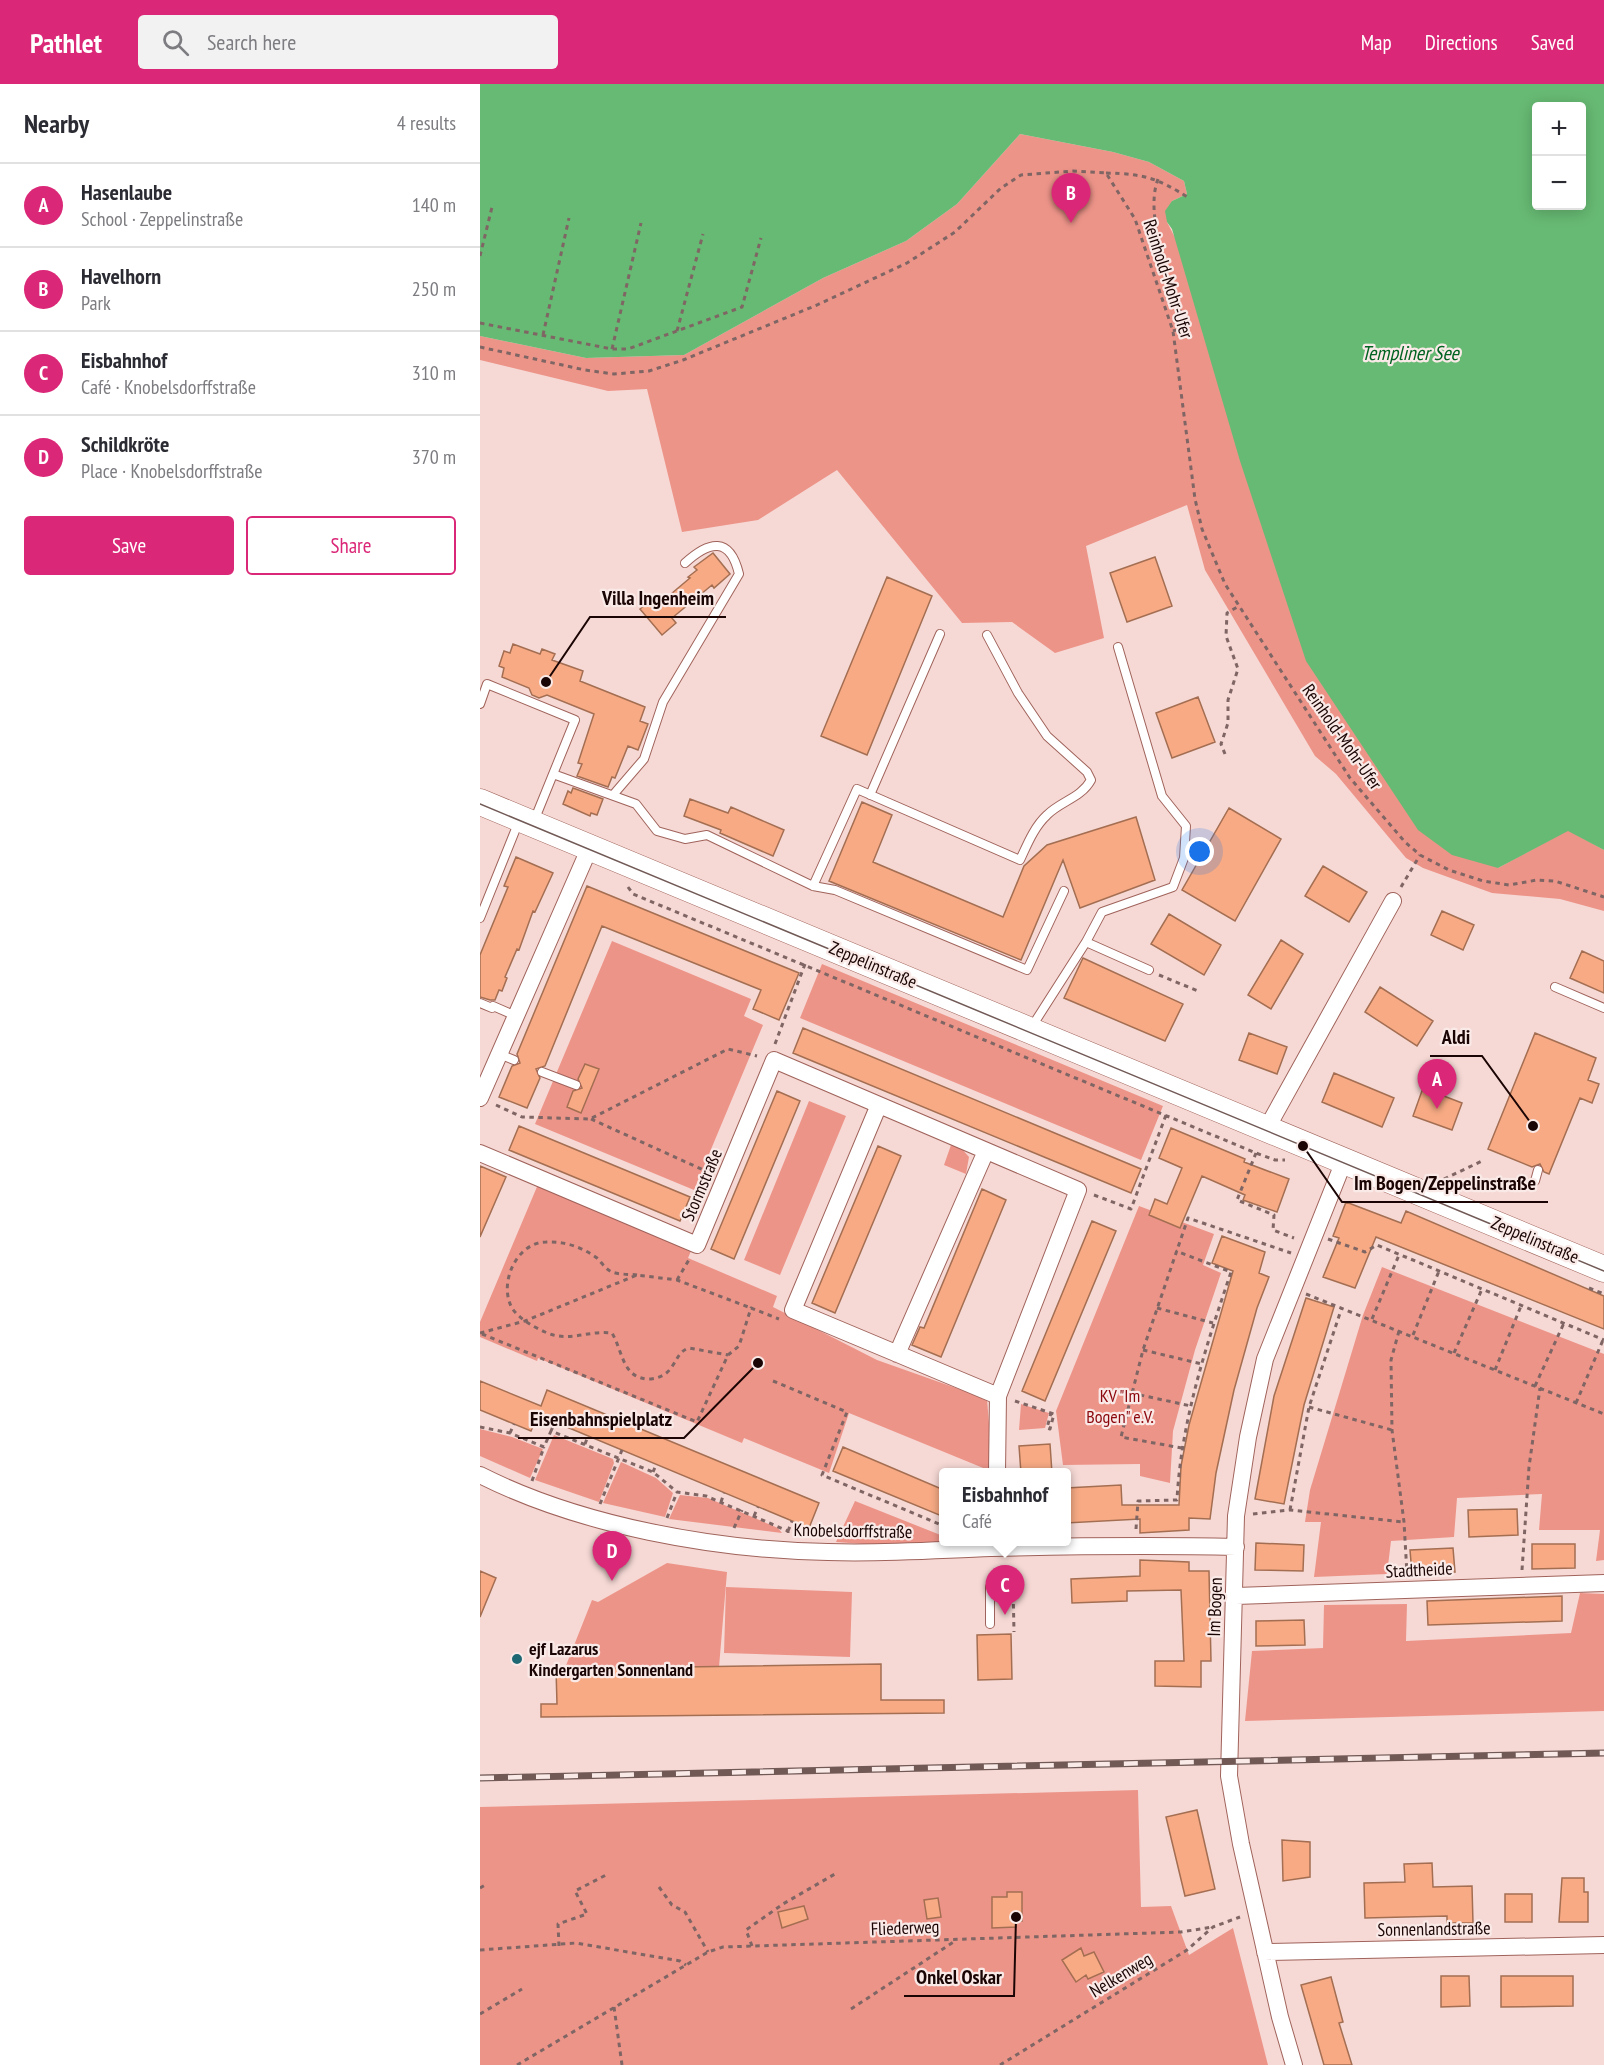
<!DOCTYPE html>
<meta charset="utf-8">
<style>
body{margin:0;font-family:"PT Sans Narrow",sans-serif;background:#f2f2f3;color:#2b2b33}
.controls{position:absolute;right:18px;top:18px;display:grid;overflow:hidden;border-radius:6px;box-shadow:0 3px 15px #0003}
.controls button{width:54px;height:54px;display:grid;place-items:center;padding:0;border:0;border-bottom:2px solid #e1e1e2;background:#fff;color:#2b2b33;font:30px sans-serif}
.you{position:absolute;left:720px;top:768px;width:21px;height:21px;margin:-15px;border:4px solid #fff;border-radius:50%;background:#1a73e8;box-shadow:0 0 0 9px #1a73e833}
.badge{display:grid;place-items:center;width:39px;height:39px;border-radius:50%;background:#db2777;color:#fff;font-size:20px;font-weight:700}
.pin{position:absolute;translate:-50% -50px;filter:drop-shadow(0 2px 3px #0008)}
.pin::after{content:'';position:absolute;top:32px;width:21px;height:18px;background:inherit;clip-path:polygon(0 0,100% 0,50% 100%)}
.popup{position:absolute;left:459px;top:1384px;width:132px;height:78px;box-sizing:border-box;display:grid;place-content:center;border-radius:6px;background:#fff;filter:drop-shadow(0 2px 4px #0005);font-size:20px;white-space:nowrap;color:#7c7c81}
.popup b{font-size:22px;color:#2b2b33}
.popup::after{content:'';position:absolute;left:50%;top:100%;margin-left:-12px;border:12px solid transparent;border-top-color:#fff}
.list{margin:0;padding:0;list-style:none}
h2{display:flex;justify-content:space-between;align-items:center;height:78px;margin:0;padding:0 24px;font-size:26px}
h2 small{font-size:20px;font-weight:400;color:#7c7c81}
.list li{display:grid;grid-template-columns:39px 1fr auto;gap:18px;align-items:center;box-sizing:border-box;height:84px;padding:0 24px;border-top:2px solid #e1e1e2}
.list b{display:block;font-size:22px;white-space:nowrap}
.list p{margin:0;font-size:20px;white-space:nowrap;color:#7c7c81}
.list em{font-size:20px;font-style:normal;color:#7c7c81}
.actions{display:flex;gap:12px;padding:18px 24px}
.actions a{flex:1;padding:14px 0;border:2px solid #db2777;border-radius:6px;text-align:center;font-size:21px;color:#db2777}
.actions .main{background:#db2777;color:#fff}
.icon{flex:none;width:33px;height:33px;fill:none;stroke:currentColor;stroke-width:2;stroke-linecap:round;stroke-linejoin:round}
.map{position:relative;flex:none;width:1124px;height:1981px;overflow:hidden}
header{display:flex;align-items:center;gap:36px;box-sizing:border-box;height:84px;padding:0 30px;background:#db2777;color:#fff}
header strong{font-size:28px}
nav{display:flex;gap:33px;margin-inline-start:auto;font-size:21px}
.search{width:420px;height:54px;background:#f2f2f3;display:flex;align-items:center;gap:15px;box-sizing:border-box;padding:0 21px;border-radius:6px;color:#7c7c81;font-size:22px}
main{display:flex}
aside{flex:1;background:#fff}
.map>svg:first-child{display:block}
.green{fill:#ed9489}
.water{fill:#67ba73;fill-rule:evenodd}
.building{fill:#f7aa84;stroke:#a46e52;stroke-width:1.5}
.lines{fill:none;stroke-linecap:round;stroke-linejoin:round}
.service-casing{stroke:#a0635b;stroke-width:10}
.minor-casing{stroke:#a0635b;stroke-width:18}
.primary-casing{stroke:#a0635b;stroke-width:27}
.path{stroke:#7f6664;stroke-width:3;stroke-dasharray:4.5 4.5;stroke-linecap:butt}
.service{stroke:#fff;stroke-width:8}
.minor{stroke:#fff;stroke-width:16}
.primary{stroke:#fff;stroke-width:26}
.tram{stroke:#715956;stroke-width:1.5}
.rail-casing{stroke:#715956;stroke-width:7}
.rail{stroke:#f9eae8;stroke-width:4.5;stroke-dasharray:14;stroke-linecap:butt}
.poi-dot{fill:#1d6872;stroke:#f9eae8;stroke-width:2}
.labels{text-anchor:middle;stroke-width:4.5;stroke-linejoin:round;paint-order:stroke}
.street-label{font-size:18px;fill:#1a0504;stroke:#f9eae8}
.park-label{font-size:18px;fill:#8b070d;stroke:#f9eae8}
.poi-label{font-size:18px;font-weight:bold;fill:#1a0504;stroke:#f9eae8;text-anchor:start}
.water-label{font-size:20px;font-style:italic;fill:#006321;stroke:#f9eae8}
.leader{fill:none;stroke:#1a0504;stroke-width:2}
.callout-dot{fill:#1a0504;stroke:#f9eae8;stroke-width:2}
.callout-label{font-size:20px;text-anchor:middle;font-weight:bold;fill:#1a0504;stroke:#f9eae8;stroke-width:4.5;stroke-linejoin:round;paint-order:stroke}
</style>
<header>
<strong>Pathlet</strong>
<div class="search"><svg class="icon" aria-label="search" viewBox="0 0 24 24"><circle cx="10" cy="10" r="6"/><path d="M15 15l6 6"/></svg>Search here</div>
<nav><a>Map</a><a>Directions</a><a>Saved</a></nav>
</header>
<main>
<aside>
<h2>Nearby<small>4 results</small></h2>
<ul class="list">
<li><span class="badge">A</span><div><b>Hasenlaube</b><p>School · Zeppelinstraße</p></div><em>140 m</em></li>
<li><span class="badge">B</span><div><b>Havelhorn</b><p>Park</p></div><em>250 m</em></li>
<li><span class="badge">C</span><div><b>Eisbahnhof</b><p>Café · Knobelsdorffstraße</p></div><em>310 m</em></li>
<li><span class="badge">D</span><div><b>Schildkröte</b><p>Place · Knobelsdorffstraße</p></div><em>370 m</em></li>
</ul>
<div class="actions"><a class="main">Save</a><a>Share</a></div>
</aside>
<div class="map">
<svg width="1124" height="1981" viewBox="0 0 1124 1981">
<rect width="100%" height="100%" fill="#f6d9d5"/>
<path class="green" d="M540,50l93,18 36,10 35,19 3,13 -15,7 -5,21 331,646 70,-38 36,20v61l-44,-12 -68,-6 -69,-25 -17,-10 -70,-84 -21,-18 -110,-186 -18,-65 -101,41 18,92 -49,15 -43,-31 -50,1 -125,-153 -79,50 -76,12 -35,-143 -39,2 -128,-31v-24l106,22 98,-3 139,-77 83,-37 51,-37z
M132,857l139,58 -7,17 19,9 -69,165 -159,-66z
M342,880l341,142 -22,54 -341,-142z
M329,1017l37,15 -66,159 -36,-15z
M471,1061l11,4 7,8 -3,17 -22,-9z
M59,1098l152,69 -3,7 89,38 -4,11 104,53 110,39 6,73 -144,-59 -20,60 -85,-35 -2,5 -204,-85 -1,3 -57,-24v-15z
M659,1122l75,28 -11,31 18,8 -26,77 -22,81 -3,52 -30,-7v-12l-77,1 -7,-54z
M902,1183l222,87v206l-8,1 4,-31h-61l3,-36 -85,4 -3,39 -63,4 -4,33 -73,3 7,-55h-16l5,-32 53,-175z
M541,1320l28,9 -4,15 -26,2z
M0,1345l32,8 31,12 -13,29 -50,-22z
M74,1351l59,24 1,4 -15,39 -64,-22z
M141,1378l35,16 17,15 -8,24 -62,-14z
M200,1411l28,3 70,30 4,5 -113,-14z
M375,1417l88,35 2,6 -6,2 -48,2 -55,-4z
M187,1479l60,9 -8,95 -154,1 27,-68 6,2z
M246,1503l126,5 -2,65 -126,-4z
M1100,1509l24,1v117l-359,10 7,-70 71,-3 1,-43 83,-1 -1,37 165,-8z
M658,1706l3,117 30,-1 18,49 44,-27 35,137h-788v-258z"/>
<path class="water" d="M0,0h1124v766l-36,-19 -70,37 -46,-13 -34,-25 -112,-169 -66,-200 -68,-232 -5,-7 -2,-11 7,-10 15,-7 -3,-13 -35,-19 -36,-10 -93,-18 -63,70 -51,37 -83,37 -139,77 -98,3 -106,-22zM1056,22h46v100h-46z"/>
<path class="building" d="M233,469l17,21 -16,14 -2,-3 -40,33 4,5 -14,12 -22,-26 14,-12 5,7 31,-26 -2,-1 9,-7 -3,-3z
M675,473l17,49 -45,16 -17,-49z
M407,493l45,19 -65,159 -46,-19z
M33,560l27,10 2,-5 13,5 -3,6 31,11 -3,10 65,26 -5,14 8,3 -10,26 -10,-4 -13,32 -3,-1 -4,10 -31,-11 5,-12 -4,-1 16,-49 -47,-19 -8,3 -7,-3 -3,-7 -27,-11 2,-9 -5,-2 5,-15 6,2z
M718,613l17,45 -43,16 -16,-45z
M93,704l30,11 -6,16 -6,-2 -1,3 -27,-12 5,-13 3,2z
M210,715l38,14 3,-6 53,23 -11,26 -53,-23 1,-3 -37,-14z
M382,718l30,13 -19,47 130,55 21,-51 23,-21 89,-28 19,63 -75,28 -17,-48 -42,100 -192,-79z
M749,724l52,31 -46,82 -53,-31z
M36,773l37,16 -18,39 -2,-1 -14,39 -2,-1 -12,28 2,1 -5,13 -3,-1 -4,10h-5l-10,-3v-42l28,-68 -4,-1z
M843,782l44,26 -18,30 -44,-26z
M107,802l212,87 -20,47 -26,-11 8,-19 -159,-64 -57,140 -9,3 4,9 -13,30 -28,-11 13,-31 8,-3 -3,-9z
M962,827l32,14 -11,25 -32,-15z
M689,830l52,31 -17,30 -53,-31z
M801,856l22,14 -32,55 -23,-14z
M1102,867l22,10v32l-34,-15z
M603,874l100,46 -18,37 -101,-43z
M900,903l53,34 -16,25 -52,-34z
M323,944l338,141 -10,24 -338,-140z
M769,949l38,14 -10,27 -38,-14z
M1055,949l61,25 -8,22 11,4 -7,19 -12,-5 -31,76 -5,-2 -4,-8 -8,3 -44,-18z
M105,980l14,5 -18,44 -14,-6 6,-16 9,-3 -4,-9z
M854,989l60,25 -12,29 -60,-25z
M943,1004l39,15 -10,27 -39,-14z
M297,1007l23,10 -66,158 -23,-10z
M39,1042l171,71 -10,24 -171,-71z
M691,1044l74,31 -1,3 45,17 -12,33 -34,-12 2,-5 -43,-19 -22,52 -31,-13 6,-16 12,5 15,-36 -23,-10z
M398,1062l23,10 -66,157 -23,-10z
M0,1082l26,11 -26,60z
M502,1105l24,11 -65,157 -29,-12 8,-18 4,1z
M866,1118l55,21 5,-12 198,85v33l-228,-92 -21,51 -32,-11 16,-39 -6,-2z
M612,1137l24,10 -71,170 -23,-10z
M742,1152l43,16 -6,21 10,4 -12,31 -23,82 -18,83 -6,46 -21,-1v12l-49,3v-14l-74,4v-35l55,-3 1,20h57l2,-39 8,-41 44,-154 -21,-8z
M826,1214l28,9 -30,98 -20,99 -29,-5 19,-103z
M0,1297l61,25 6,-16 272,113 -10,25 -271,-113 -7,16 -51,-21z
M570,1360l2,29h-31l-2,-27z
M363,1363l101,43v27l-111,-46z
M1037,1425l1,26 -49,2 -1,-27z
M776,1459l48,2 -1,26 -48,-1z
M1052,1460h43v24l-43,1z
M973,1464l2,24 -43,2 -2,-24z
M660,1476l49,2v9h20l2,90h-10v26l-46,-1v-25h29l-3,-71 -54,1v10l-55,2 -1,-24 69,-3z
M0,1487l16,7 -16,39z
M1082,1512v25l-134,4 -1,-24z
M824,1536l1,25 -49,1v-25z
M531,1550l1,45 -34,1 -1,-45z
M401,1580v36h63v13l-403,4v-13h16l-1,-35z
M717,1726l18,79 -30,7 -19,-79z
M802,1756l28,2v35l-27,4z
M952,1779l1,24 39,-1 1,37h-26v-7l-82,2 -1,-35 41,-1 -1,-18z
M1082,1794h22v14h4v30h-29z
M527,1808h15v29h-6v6l-24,1v-31h15z
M1025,1810h27v28h-27z
M458,1814l3,19 -14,2 -3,-19z
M324,1822l4,13 -26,9 -4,-16z
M601,1864l3,8 10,-4 10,20 -16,7 -2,-4 -10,7 -14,-22z
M961,1892h28l1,30 -29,1z
M1021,1892h72v30l-72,1z
M851,1893l12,45 -4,1 13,42h-28l-23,-80z"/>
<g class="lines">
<defs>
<path id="service" d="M0,620l7,-20 88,36 -41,101
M73,690l83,30 21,27 28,8 22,-4 106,51 22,4 192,80 37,-79
M133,711l31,-36 19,-57 76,-128c-9,-38 -30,-33 -54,-11
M390,711l70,-161
M333,802l44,-97 163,71c7,-15 14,-33 27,-45 14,-14 34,-17 44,-35l-4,-8 -40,-36 -29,-43 -31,-58
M0,834l39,-97
M606,858l16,-30 71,-25 11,-29 2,-32 -24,-30 -44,-149
M1075,903l49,21
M0,919l12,5
M13,922l23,10
M551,944l55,-86 63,28
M19,970l15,6
M62,988l34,13
M1055,1097l3,-11
M510,1503v37"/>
<path id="minor" d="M0,1014l110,-251
M398,1023l-85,203 205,86
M787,1044l126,-227
M0,1069l217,92 77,-185 304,130 -80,206 -1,76
M417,1270l89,-203
M0,1391c101,51 235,75 348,77 54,2 108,-2 163,-4 82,-2 163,-3 245,-1
M756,1512l368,-13
M785,1868l339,-7
M814,1981l-14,-48 -39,-173 -12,-68 7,-260 12,-79 17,-78 79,-198"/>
<path id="primary" d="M0,718l1124,467"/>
</defs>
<use href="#service" class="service-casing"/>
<use href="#minor" class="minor-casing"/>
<use href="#primary" class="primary-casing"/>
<path class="path" d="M626,89c39,1 51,5 83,25
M678,95c-15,39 16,108 27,148l-12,4
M0,172l12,-49
M0,239l132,26h16l114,-42 19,-69
M197,247l26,-97
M63,251l26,-117
M0,263l105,23 29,4 35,-3 34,-11 134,-55 90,-42 48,-31 46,-44 20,-13 52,-4 33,2 29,46 38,112 22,168 7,30 23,55 125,194 55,64 15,13 29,15 34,11 26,4 28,-5 18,1 49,16
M132,265l29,-126
M745,670l-4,-10 7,-21v-23l10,-31 -12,-33 1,-23 12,-7
M148,803l5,7 623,259 19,7h10
M921,803l19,-32
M679,891l39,16
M295,960l30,-80
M16,1021l26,12 68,2 138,-70 29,7
M111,1035l119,54
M776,1069l-19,47 37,15 -1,15 21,8
M964,1095l38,-18
M614,1111l37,14 35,-94
M848,1155l37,13 12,-7 227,95
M157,1191c-7,-1 -20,0 -27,-4 -5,-3 -9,-9 -13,-13 -15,-11 -33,-17 -51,-16 -29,0 -48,41 -34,66 7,11 22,19 33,24 23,11 43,-2 67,1 11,18 10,47 39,46 8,-1 15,-4 20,-11 6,-8 8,-17 18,-20l39,7
M197,1196l13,-22
M1109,1204l15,6
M826,1210l298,120
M677,1224l56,15
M892,1235l27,-64
M919,1247l-8,29 1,70 12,92 3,52
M0,1249l45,-12 112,-46 40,5 74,28
M2,1250l215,88 31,-67 11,-9 12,-38 28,11
M933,1251l26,-64
M663,1266l59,14
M974,1269l28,-64
M1015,1286l26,-64
M293,1297l74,31 -25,63 122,51
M1055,1302l29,-63
M651,1309l60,13
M535,1317l39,13 -4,15 -3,-1 4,-15
M1096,1319l27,-63
M829,1323l83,23
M0,1343l30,6 34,14 7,-16 102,41 24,20 29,4 82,35v2
M71,1347l4,-9
M30,1349l4,-9
M105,1360l3,-8
M702,1364l-61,-11 22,-87 45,-132 103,35
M173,1388l3,-7
M52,1397l12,-34
M241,1418l3,-9
M120,1420l22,-54
M810,1426l19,-103 33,-100
M773,1430l37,-4 114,12
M274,1432l4,-9
M187,1434l10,-26
M254,1444l8,-18
M656,1445l2,-28 39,-1c4,-78 29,-154 54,-228l-55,-21
M308,1447l4,-10
M1042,1486l7,-103 11,-79
M533,1502l1,46
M179,1803l13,18 13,7 23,40
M0,1804l5,-3
M79,1862l-1,-22 29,-10 -12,-23 31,-16
M272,1862l-6,-16 37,-26 52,-30
M0,1866l96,-7 104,18 6,4
M134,1923l8,58
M371,1925l104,-68
M0,1930l42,-25
M37,1981l191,-113 15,-5 458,-15 32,-5
M520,1981l187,-115 26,-23 27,-10"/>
<use href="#service" class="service"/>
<use href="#minor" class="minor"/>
<use href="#primary" class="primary"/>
<path class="tram" d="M0,720l1124,467"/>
<defs>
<path id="rail" d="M0,1694l1124,-25"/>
</defs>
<use href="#rail" class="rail-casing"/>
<use href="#rail" class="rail"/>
</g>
<circle class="poi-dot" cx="37" cy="1575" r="6"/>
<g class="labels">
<g class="street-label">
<text transform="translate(688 195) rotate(72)" y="6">Reinhold-Mohr-Ufer</text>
<text transform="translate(862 653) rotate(55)" y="6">Reinhold-Mohr-Ufer</text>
<text transform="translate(393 881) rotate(23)" y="6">Zeppelinstraße</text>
<text transform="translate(222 1101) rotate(-67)" y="6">Stormstraße</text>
<text transform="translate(1055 1156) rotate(23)" y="6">Zeppelinstraße</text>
<text transform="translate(373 1447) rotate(1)" y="6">Knobelsdorffstraße</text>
<text transform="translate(939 1486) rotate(-3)" y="6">Stadtheide</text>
<text transform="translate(735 1523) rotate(-88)" y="6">Im Bogen</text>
<text transform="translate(425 1844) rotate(-2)" y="6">Fliederweg</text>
<text transform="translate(954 1845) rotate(-1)" y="6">Sonnenlandstraße</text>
<text transform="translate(641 1891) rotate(-31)" y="6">Nelkenweg</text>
</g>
<g class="park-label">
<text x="640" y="1318">KV "Im<tspan x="640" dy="21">Bogen" e.V.</tspan></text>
</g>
<g class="poi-label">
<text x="49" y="1571">ejf Lazarus<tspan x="49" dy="21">Kindergarten Sonnenland</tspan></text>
</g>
<g class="water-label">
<text x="930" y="276">Templiner See</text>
</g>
</g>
<path class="leader" d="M66 598L110 533H246M1053 1042L1002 972H950M823 1062L862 1118H1068M278 1279L204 1354H38M536 1833L534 1912H424"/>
<g class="callout-dot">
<circle cx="66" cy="598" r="6"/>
<circle cx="1053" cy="1042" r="6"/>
<circle cx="823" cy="1062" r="6"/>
<circle cx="278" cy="1279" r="6"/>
<circle cx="536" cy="1833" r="6"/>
</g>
<g class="callout-label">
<text x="178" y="521">Villa Ingenheim</text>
<text x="976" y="960">Aldi</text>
<text x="965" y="1106">Im Bogen/Zeppelinstraße</text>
<text x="121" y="1342">Eisenbahnspielplatz</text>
<text x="479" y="1900">Onkel Oskar</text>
</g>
</svg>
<div class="controls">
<button>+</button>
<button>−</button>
</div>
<div class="you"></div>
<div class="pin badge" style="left:957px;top:1025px">A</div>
<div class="pin badge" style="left:591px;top:139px">B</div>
<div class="pin badge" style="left:525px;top:1531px">C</div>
<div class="popup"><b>Eisbahnhof</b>Café</div>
<div class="pin badge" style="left:132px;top:1497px">D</div>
</div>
</main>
